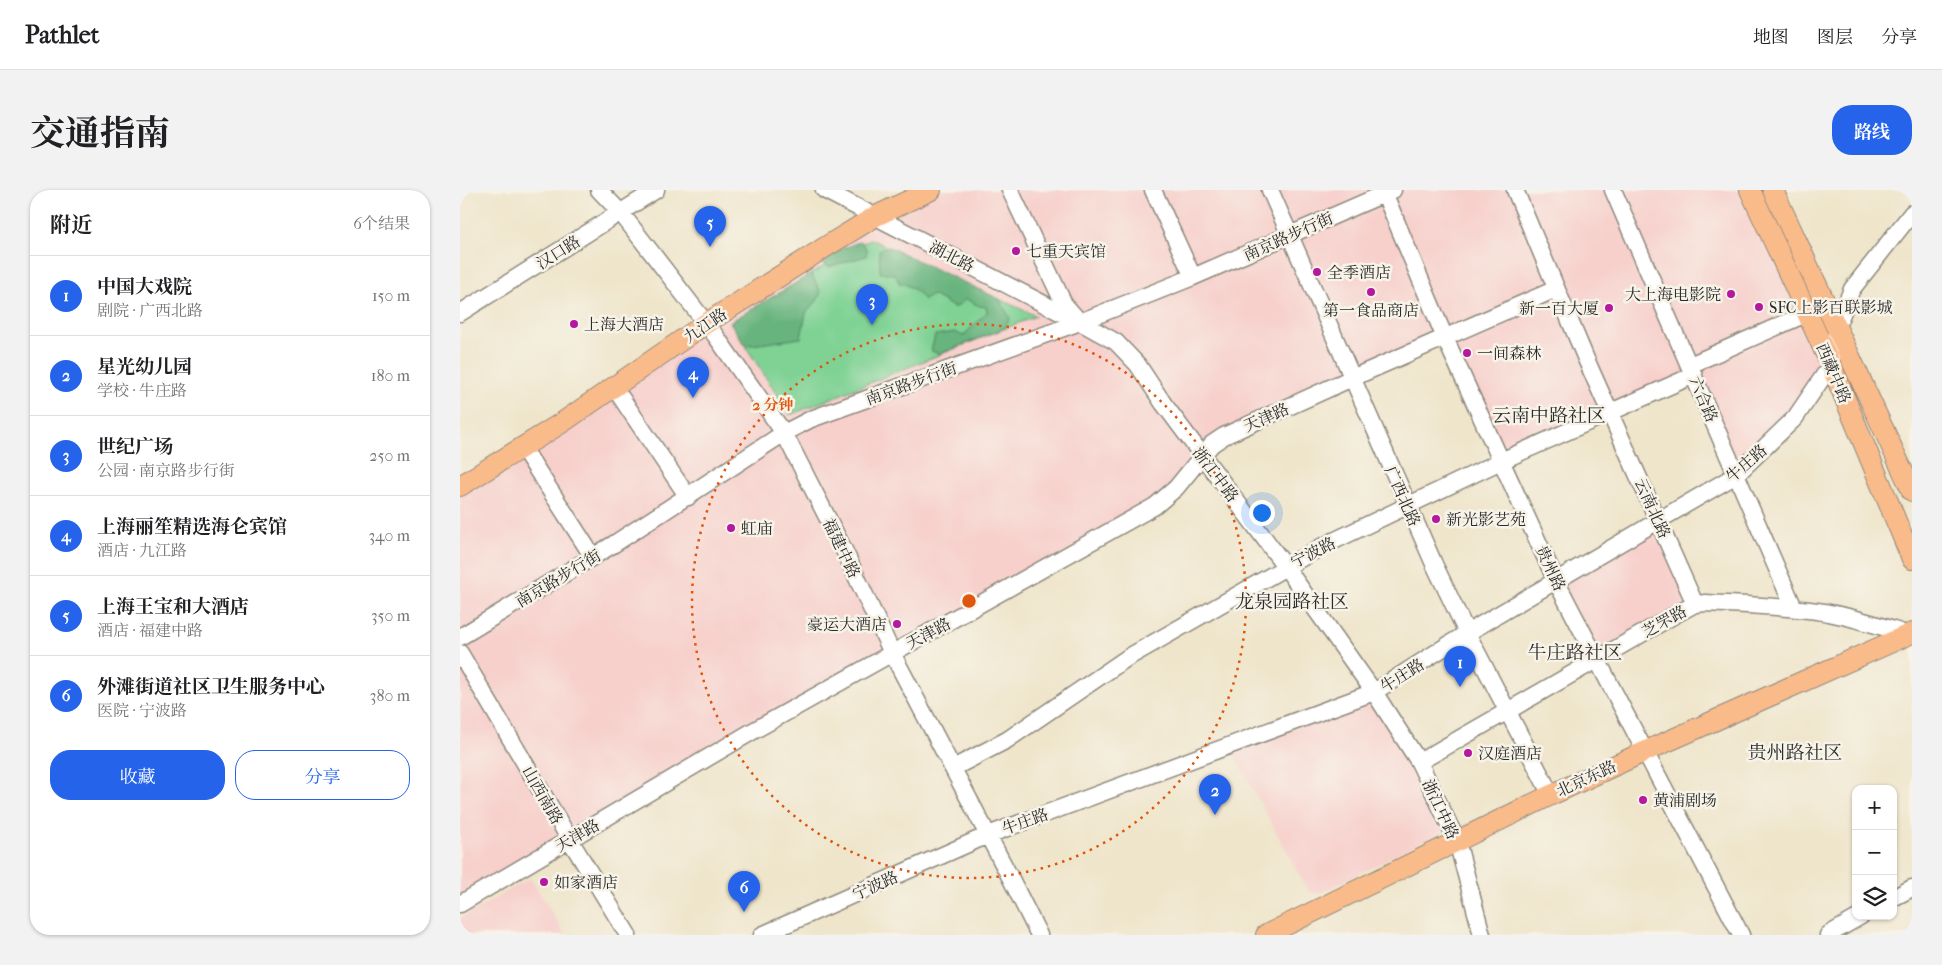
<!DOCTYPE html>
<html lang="zh">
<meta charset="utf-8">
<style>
body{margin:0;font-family:"IM FELL French Canon","Noto Serif SC",serif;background:#f2f2f2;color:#202124}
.controls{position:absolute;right:15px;bottom:15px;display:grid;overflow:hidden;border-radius:10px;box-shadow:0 1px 4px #0004}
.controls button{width:45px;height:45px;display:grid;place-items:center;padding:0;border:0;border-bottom:1px solid #e0e0e0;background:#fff;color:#202124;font:25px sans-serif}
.you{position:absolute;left:801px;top:322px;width:18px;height:18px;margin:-12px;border:4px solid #fff;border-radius:50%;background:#1a73e8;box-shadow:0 0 0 8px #1a73e833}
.badge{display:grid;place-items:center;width:32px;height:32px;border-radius:50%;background:#2563eb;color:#fff;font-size:16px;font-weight:700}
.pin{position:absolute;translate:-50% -41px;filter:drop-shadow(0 1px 2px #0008)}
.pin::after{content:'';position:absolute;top:26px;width:18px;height:15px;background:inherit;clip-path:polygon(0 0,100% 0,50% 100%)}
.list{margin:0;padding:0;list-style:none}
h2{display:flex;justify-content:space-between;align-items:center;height:65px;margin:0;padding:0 20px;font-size:21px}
h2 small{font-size:16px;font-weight:400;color:#757577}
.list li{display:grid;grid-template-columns:32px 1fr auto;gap:15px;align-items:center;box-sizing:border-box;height:80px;padding:0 20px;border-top:1px solid #e0e0e0}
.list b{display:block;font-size:19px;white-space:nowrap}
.list p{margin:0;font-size:16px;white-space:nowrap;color:#757577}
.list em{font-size:16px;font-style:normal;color:#757577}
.actions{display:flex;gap:10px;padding:15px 20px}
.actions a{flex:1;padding:11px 0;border:1px solid #2563eb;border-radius:20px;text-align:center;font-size:18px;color:#2563eb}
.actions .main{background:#2563eb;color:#fff}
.icon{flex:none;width:28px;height:28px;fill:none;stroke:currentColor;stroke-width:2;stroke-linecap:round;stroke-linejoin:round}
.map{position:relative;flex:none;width:1452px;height:745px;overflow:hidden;border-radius:20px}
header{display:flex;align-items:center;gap:30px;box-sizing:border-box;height:70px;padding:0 25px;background:#fff;border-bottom:1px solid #e0e0e0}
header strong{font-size:24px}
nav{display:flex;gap:28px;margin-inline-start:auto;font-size:18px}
.intro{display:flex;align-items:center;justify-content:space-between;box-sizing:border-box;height:120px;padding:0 30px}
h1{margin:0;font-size:35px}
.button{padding:12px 22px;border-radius:20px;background:#2563eb;color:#fff;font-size:18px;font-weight:700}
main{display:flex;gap:30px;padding:0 30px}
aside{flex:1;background:#fff;border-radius:20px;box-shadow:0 1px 4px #0004}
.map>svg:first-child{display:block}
.built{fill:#f7d0cc}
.green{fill:#7fd294;stroke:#557e60}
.forest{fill:#67b47e;stroke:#497054}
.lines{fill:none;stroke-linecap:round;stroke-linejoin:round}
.minor-casing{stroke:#8d887b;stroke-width:19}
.major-casing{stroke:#8d887b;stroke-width:22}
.minor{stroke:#fff;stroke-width:16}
.major{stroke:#fabb8b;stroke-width:20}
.ring{fill:none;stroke:#df570e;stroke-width:2.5;stroke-dasharray:2.5 5}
.poi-dot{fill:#b5179e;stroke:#f7f3e8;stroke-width:2}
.labels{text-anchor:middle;stroke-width:5;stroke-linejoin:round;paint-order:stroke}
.street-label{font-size:16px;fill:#2b2b2b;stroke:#f7f3e8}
.poi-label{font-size:16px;fill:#2b2b2b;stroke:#f7f3e8;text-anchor:start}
.quarter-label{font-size:19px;fill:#2b2b2b;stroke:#f7f3e8}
.centre{fill:#df570e;stroke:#f7f3e8;stroke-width:2.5}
.ring-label{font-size:15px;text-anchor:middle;font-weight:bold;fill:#df570e;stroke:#f7f3e8;stroke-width:5;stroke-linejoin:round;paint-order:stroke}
</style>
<header>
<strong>Pathlet</strong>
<nav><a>地图</a><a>图层</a><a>分享</a></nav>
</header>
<div class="intro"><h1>交通指南</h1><a class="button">路线</a></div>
<main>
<aside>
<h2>附近<small>6个结果</small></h2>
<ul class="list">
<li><span class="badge">1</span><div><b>中国大戏院</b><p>剧院 · 广西北路</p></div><em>150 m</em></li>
<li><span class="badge">2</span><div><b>星光幼儿园</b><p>学校 · 牛庄路</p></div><em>180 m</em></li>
<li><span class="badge">3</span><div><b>世纪广场</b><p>公园 · 南京路步行街</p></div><em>250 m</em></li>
<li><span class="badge">4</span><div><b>上海丽笙精选海仑宾馆</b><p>酒店 · 九江路</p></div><em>340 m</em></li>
<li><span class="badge">5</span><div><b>上海王宝和大酒店</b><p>酒店 · 福建中路</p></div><em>350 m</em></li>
<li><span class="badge">6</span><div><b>外滩街道社区卫生服务中心</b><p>医院 · 宁波路</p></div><em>380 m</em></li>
</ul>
<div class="actions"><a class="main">收藏</a><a>分享</a></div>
</aside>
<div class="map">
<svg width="1452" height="745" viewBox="0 0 1452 745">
<rect width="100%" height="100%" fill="#f7f3e8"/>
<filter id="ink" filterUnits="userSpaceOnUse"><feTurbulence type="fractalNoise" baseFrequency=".02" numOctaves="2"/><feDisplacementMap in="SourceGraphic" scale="10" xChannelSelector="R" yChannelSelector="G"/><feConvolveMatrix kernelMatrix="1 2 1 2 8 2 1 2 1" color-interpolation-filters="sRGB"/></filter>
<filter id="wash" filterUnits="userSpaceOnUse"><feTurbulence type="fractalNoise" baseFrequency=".0096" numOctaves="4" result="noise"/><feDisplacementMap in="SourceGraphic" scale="20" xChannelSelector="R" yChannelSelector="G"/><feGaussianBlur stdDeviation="1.12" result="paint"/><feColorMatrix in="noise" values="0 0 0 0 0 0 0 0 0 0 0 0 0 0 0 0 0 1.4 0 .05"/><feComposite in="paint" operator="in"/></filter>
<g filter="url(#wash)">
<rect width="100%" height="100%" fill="#efe5cb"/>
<path class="built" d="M471,0h817l83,175 -93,109 -44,-99 -193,86 -56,-123 -221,98 -48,52 -716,416v-418z
M1195,340l34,71 -90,49 -36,-67z
M912,511l42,64 29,63 -3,5 -120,60h-8l-5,-4 -75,-138z
M70,688l36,57h-106v-16z"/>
<path class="green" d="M410,49l166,77 -246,99 -60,-93z"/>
<path class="forest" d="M401,51l6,9 -1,6 -37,11 -12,-8z
M427,56l112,53 11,19 -5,10 -65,26 -9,-3 4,-16 20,-3 8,4 24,-24 -1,-5 -7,-1 -13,-7 -11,9 -22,-13 -9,5c-7,-9 -14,-15 -25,-17l-4,-9 -15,-1 -1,-23z
M351,84l10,18 -4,9 -11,12 -5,25 -48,7h-8l-15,-23z"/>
</g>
<g filter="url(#ink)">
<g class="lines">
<defs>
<path id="minor" d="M139,0l22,23 94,122 69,98 60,117 48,103 118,224 29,58
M364,0l247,128
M550,0l54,114 16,18 36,20 22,23 25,38 122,163 89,126 45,70 38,79 25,94
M693,0l40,87
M810,0l164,374 33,69 84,162
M923,0l62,148 111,243 185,354
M1055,0l71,169 109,245
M1153,0l181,418
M0,123l196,-123
M1230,175l118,-52
M154,197l74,110
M63,258l70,109
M0,447l154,-93 170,-111 27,-14 269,-97 113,-45 200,-87
M0,463l110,187 58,95
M959,572l252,-145 24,-13 11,-1c39,2 79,3 118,9 29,5 57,14 85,23
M493,578l54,-28 120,-82 194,-111 180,-86 193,-86
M1433,708l19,-10
M0,714l293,-173 402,-225 21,-18 36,-44 12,-8 128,-58 204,-89
M302,745l226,-100 386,-143 93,-59 269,-158 59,-57 36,-53 6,-39 15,-37 60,-76
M1368,745l33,-19"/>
<path id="major" d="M1290,0l81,175 81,194
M1313,0l139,301
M0,296l103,-64 142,-98 122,-78 49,-30 55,-26
M806,745l285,-140 95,-44 266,-118"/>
</defs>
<use href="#minor" class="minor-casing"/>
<use href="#major" class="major-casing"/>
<use href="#minor" class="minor"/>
<use href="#major" class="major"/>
</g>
</g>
<circle class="ring" cx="509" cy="411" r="277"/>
<g class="poi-dot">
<circle cx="556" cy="61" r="5"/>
<circle cx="857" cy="82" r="5"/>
<circle cx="911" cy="102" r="5"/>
<circle cx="1271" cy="104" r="5"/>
<circle cx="1299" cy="117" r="5"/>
<circle cx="1149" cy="118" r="5"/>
<circle cx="114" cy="134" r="5"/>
<circle cx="1007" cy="163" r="5"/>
<circle cx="976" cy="329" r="5"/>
<circle cx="271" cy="338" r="5"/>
<circle cx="437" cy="434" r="5"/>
<circle cx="1008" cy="563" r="5"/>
<circle cx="1183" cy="610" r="5"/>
<circle cx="84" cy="692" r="5"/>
</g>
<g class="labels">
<g class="street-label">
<text transform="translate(828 46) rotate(-24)" y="6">南京路步行街</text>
<text transform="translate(98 62) rotate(-32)" y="6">汉口路</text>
<text transform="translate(492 66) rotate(27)" y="6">湖北路</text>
<text transform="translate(245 135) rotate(-34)" y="6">九江路</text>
<text transform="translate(1374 183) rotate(67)" y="6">西藏中路</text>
<text transform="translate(451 193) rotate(-20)" y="6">南京路步行街</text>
<text transform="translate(1244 209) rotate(67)" y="6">六合路</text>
<text transform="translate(806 227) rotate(-24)" y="6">天津路</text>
<text transform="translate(1286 273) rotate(-41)" y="6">牛庄路</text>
<text transform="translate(756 284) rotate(53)" y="6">浙江中路</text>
<text transform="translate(943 306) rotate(66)" y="6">广西北路</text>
<text transform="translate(1193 318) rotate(66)" y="6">云南北路</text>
<text transform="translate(382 358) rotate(64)" y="6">福建中路</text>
<text transform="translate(853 362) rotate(-27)" y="6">宁波路</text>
<text transform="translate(1091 378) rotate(65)" y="6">贵州路</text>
<text transform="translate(98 388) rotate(-31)" y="6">南京路步行街</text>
<text transform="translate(1204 431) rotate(-29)" y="6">芝罘路</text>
<text transform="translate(468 443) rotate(-28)" y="6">天津路</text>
<text transform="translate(942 485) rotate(-32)" y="6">牛庄路</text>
<text transform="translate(1126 588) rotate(-25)" y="6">北京东路</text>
<text transform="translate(83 605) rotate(60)" y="6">山西南路</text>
<text transform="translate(981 619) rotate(65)" y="6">浙江中路</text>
<text transform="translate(565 631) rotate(-20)" y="6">牛庄路</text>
<text transform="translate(117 645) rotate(-30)" y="6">天津路</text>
<text transform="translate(415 695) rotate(-24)" y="6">宁波路</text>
</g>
<g class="poi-label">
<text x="566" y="67">七重天宾馆</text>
<text x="867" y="88">全季酒店</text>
<text x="1261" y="110" text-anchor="end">大上海电影院</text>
<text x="1309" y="123">SFC上影百联影城</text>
<text x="1139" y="124" text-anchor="end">新一百大厦</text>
<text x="911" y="126" text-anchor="middle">第一食品商店</text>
<text x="124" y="140">上海大酒店</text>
<text x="1017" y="169">一间森林</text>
<text x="986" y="335">新光影艺苑</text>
<text x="281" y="344">虹庙</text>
<text x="427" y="440" text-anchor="end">豪运大酒店</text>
<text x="1018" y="569">汉庭酒店</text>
<text x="1193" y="616">黄浦剧场</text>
<text x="94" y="698">如家酒店</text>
</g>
<g class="quarter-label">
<text x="1089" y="232">云南中路社区</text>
<text x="832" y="418">龙泉园路社区</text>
<text x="1115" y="469">牛庄路社区</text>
<text x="1335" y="569">贵州路社区</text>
</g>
</g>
<circle cx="509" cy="411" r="8" class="centre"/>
<g class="ring-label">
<text x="313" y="220">2 分钟</text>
</g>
</svg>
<div class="controls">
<button>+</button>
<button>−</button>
<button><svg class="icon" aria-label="layers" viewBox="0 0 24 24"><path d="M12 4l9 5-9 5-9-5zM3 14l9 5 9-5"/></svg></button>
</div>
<div class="you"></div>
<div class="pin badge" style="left:1000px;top:497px">1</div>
<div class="pin badge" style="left:755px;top:625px">2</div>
<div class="pin badge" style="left:412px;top:135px">3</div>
<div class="pin badge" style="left:233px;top:208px">4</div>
<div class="pin badge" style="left:250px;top:57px">5</div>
<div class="pin badge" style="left:284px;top:722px">6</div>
</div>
</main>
